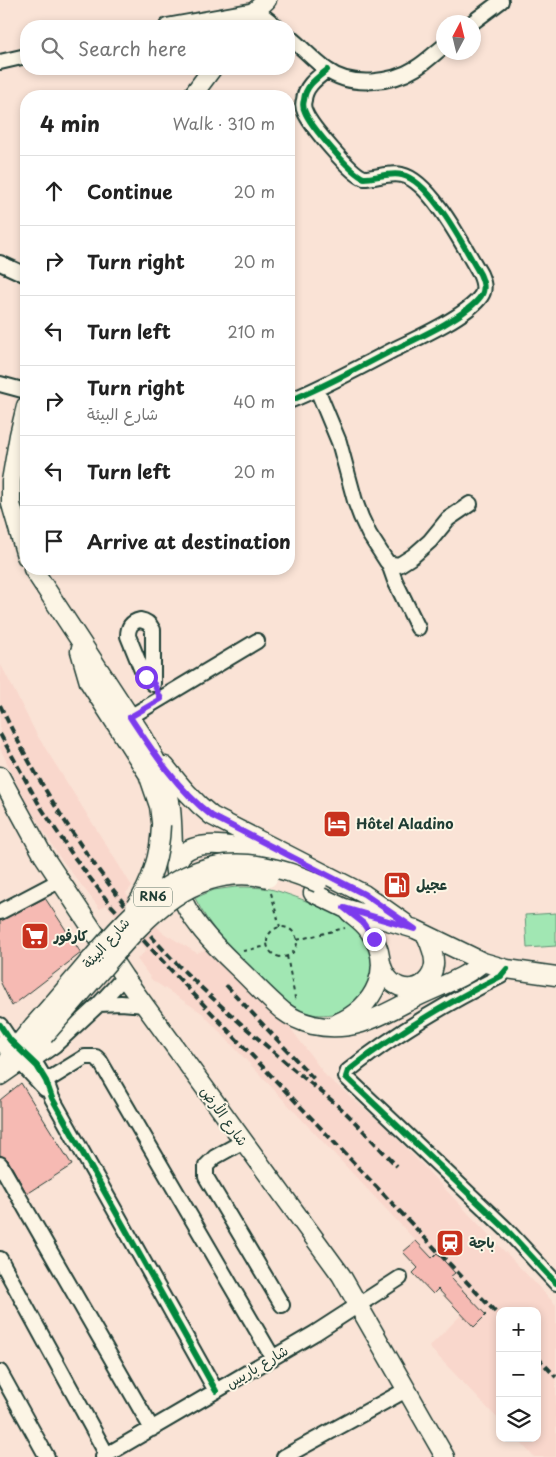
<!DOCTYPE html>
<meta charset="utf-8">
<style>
body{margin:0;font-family:"Playpen Sans","Playpen Sans Arabic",sans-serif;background:#f2f2f2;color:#222}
.controls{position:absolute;right:15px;bottom:15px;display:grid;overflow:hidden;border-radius:10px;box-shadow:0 2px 8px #0003}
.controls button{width:45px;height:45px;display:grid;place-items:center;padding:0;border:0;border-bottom:1px solid #e0e0e0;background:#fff;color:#222;font:25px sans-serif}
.compass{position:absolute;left:436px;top:15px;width:45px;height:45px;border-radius:50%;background:#fff;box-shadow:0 2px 8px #0003;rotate:7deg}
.stop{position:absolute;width:15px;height:15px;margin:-11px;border:4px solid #7c3aed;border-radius:50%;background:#fff}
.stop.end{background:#7c3aed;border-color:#fff;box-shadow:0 1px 5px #0008}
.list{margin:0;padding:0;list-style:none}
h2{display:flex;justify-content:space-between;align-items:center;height:65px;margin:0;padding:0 20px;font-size:21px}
h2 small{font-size:16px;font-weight:400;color:#767676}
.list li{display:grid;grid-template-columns:32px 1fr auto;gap:15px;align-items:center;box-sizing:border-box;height:70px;padding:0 20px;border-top:1px solid #e0e0e0}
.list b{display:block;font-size:19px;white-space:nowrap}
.list p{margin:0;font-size:16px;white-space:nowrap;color:#767676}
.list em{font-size:16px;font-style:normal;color:#767676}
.icon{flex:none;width:28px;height:28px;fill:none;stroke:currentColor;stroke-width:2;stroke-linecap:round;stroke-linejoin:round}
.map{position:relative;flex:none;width:556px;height:1457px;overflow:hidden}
.search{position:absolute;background:#fff;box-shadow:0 2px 8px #0003;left:20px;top:20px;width:275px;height:55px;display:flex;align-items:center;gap:12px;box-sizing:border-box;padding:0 18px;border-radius:20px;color:#767676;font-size:19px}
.panel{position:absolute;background:#fff;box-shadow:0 2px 8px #0003;left:20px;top:90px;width:275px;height:485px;border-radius:20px}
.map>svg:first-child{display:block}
.built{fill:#f9d7cc}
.green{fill:#a1e7b3;stroke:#609274}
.building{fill:#f6bab3;stroke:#1f3d34}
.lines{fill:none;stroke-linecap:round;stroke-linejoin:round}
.minor-casing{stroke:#1f3d34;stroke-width:18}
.major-casing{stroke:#1f3d34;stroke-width:21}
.path{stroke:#1f3d34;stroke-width:2;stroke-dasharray:4 4;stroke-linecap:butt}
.minor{stroke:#fcf5e5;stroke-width:14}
.major{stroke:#fcf5e5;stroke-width:18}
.rail{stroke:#1f3d34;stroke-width:4;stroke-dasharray:8 4;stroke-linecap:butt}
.major-bridge-casing{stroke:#1f3d34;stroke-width:21;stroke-linecap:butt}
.major-bridge{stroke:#fcf5e5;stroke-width:18}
.cycleway-casing{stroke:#fcf5e5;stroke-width:9}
.cycleway{stroke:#00873e;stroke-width:6}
.route{stroke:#7c3aed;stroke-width:6}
.labels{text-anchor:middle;stroke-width:4;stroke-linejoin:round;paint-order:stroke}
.shield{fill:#fcf5e5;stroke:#617469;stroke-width:1}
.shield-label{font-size:12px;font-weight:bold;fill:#1f3d34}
.poi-label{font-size:14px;font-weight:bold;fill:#1f3d34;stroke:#fcf5e5;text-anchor:start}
.street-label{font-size:14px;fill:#1f3d34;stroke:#fcf5e5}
</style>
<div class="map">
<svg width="556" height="1457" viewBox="0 0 556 1457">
<rect width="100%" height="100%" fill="#fae3d6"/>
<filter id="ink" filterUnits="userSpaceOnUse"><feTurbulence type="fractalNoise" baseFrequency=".02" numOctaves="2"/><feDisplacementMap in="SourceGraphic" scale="10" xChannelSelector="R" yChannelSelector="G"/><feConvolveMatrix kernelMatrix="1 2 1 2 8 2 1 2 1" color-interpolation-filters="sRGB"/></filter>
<g filter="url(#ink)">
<path class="built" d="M0,663l37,72 95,151 -6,7 36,39 35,21 13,-5 73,70 43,58 57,48 173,181v152h-22l-18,-19h21v-127h-37v110l-71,-74 33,-33 -24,-24 -5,4 -20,-21 5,-5 -15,-16 12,-12 -213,-227 -50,-33 -15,-21 10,-9 -41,-45 -6,4 -42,-54 -35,-58 -23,-49z"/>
<path class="green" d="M236,887c12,0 23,0 34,2 21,5 67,23 84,36 5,4 14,18 17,25 14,45 -34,79 -74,59 -16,-8 -32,-24 -44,-36 -22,-23 -44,-46 -58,-75l19,-8z
M556,913v33l-29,2 -2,-33z"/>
<path class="building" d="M45,898l36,55 -69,53 -12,-25v-60z
M21,1083l51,82 -45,29 -19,-34 -8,-5v-55z
M416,1241l16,17 5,-5 18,20 -5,4 36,38 -12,12 -36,-38 -5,5 -20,-21 5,-5 -15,-16z"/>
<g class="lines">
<defs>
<path id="minor" d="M473,22l28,-21
M167,26l89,-16 20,16
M289,37c13,10 24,23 38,33 24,18 65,13 89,-2 10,-6 19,-15 28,-22
M0,62l26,-6
M0,263l26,12
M0,384l26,7
M317,389l22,53 16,59 6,16 8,17 18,28 5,2 7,1 14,-9 17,-15 18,-22 22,-15
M289,401c35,-14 69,-33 104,-51 23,-11 74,-34 88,-54 5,-7 2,-15 -1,-22 -15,-25 -49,-93 -78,-99 -12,-3 -26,3 -38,3 -13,-4 -54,-53 -59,-66 -2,-4 -2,-9 -1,-12 1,-14 13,-22 23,-30
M389,564l6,17 23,47
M140,620c7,1 10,4 13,10v54l-10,-11 -15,-37c0,-9 3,-14 12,-16z
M130,717l127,-76
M0,912l59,-31
M507,969l-6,7c-54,27 -106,57 -153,95l-2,6 160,152 50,54
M99,1004l22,-1 24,2
M0,1025l10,15 27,26 9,15 6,17 164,293
M0,1043l20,19 25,27
M25,1066l30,-21 44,-41 25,-27
M46,1081l39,-24h11l4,4 173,297
M242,1142l-27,15 -9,9v11l76,128
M0,1164l152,265
M0,1259l107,196
M0,1372l47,85
M103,1457l212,-124 85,-55
M284,1457l122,-67"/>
<path id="major" d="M244,26l12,-16 11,-10
M192,96l20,-27
M26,406l-7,29 -8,46v23l15,52
M33,569l111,169c12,23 25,45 27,71 3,26 0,53 7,79 10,31 35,56 58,78 16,15 30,31 47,45 9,7 19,11 30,14 41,9 69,-10 104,-28 20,-10 50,-20 66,-35
M80,651l9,31 59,92 11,32 2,16
M165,766c15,19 28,35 47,50l152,78 41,29
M0,776l43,79 81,122 217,298 104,182
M175,870c2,-4 3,-10 6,-14 15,-20 66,-8 87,-3
M313,893l31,15 71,21 68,33 24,7 49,7
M381,962c7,36 49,33 53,3 1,-10 -4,-21 -8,-30
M337,1023c38,-15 58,-57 32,-92 -5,-8 -13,-13 -20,-19
M2,1071l15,-25 16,-20
M0,1076l20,-14 24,-26"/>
</defs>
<use href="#minor" class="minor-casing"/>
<use href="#major" class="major-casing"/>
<path class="path" d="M271,893l9,34
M267 942a15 15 0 1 1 30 0a15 15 0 1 1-30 0Z
M297,940l48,-12
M243,951l24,-5
M287,956l9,47"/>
<use href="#minor" class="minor"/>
<use href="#major" class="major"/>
<path class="rail" d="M0,705c43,91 109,190 179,261 36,36 75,69 113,102 18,15 38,30 55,46 17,17 33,35 50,52
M0,734l40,72 34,51 35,46 59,64 332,350
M226,985l88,94
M537,1357l19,20"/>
<defs>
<path id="major-bridge" d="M135,907c17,-25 25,-52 26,-82
M33,1026c18,-20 35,-40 52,-60 38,-44 80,-95 141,-102 32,-3 64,7 92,19
M44,1036c20,-23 40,-46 60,-69 43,-51 90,-105 164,-89"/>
</defs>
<use href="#major-bridge" class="major-bridge-casing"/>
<use href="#major-bridge" class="major-bridge"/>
<defs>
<path id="cycleway" d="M289,401c35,-14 69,-33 104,-51 23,-11 74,-34 88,-54 5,-7 2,-15 -1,-22 -15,-25 -49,-93 -78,-99 -12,-3 -26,3 -38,3 -13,-4 -54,-53 -59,-66 -2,-4 -2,-9 -1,-12 1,-14 13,-22 23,-30
M507,969l-6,7c-54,27 -106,57 -153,95l-2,6 160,152 50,54
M0,1025l10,15 27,26 9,15 6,17 164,293"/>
</defs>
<use href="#cycleway" class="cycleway-casing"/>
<use href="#cycleway" class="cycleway"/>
</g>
</g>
<g class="lines" filter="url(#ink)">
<path class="route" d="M146,677l8,7 7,15 -31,18c23,35 48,73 82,99l152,78 51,35 -71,-21 19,15 11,16"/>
</g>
<defs>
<symbol id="hotel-square" viewBox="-11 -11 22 22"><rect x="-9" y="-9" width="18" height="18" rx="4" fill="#c8321e" stroke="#fcf5e5"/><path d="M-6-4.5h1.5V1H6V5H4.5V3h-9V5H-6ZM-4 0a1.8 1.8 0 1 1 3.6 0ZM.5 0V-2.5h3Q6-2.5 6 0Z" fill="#fff"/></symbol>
<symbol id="fuel-square" viewBox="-11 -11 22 22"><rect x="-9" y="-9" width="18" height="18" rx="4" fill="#c8321e" stroke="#fcf5e5"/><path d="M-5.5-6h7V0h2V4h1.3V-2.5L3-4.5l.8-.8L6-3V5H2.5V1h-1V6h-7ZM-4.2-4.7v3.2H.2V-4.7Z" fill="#fff"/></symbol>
<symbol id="supermarket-square" viewBox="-11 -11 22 22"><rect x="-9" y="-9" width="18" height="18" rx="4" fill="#c8321e" stroke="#fcf5e5"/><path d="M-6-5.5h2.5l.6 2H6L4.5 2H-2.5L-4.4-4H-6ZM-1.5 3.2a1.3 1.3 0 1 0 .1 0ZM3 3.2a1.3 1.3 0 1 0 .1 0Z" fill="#fff"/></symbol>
<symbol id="station-square" viewBox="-11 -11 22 22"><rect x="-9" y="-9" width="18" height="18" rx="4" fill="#c8321e" stroke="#fcf5e5"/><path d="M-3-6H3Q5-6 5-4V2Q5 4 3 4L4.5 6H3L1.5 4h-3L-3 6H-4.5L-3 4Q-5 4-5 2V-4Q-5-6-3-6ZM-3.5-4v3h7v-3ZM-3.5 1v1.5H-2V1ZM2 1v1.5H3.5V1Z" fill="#fff"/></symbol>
</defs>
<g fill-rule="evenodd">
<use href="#hotel-square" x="321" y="808" width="32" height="32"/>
<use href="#fuel-square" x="381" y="869" width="32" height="32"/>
<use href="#supermarket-square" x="19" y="920" width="32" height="32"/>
<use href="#station-square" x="434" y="1227" width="32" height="32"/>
</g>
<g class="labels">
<rect class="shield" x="134" y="887.5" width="38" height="19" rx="4"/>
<g class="shield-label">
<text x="153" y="901">RN6</text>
</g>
<g class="poi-label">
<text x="356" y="829">Hôtel Aladino</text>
<text x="416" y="890">عجيل</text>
<text x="54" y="941">كارفور</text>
<text x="469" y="1248">باجة</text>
</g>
<g class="street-label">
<text transform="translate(106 943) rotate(-48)" y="5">شارع البيئة</text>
<text transform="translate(224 1116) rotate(54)" y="5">شارع الأرض</text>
<text transform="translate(257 1367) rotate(-31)" y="5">شارع باريس</text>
</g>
</g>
</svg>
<div class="controls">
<button>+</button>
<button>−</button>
<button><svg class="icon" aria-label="layers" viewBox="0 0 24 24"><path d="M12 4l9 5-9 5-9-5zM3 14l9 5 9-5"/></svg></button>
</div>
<svg class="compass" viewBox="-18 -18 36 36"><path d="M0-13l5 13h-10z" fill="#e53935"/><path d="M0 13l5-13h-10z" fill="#767676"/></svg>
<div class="stop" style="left:146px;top:677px"></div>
<div class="stop end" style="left:374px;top:939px"></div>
<div class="search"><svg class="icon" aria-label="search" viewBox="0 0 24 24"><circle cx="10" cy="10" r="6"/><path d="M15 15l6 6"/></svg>Search here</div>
<section class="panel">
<h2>4 min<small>Walk · 310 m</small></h2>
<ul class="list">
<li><svg class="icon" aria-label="ahead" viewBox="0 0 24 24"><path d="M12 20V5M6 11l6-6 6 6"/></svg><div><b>Continue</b></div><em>20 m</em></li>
<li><svg class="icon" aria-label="right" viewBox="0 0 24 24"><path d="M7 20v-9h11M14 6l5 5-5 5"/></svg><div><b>Turn right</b></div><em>20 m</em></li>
<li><svg class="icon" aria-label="left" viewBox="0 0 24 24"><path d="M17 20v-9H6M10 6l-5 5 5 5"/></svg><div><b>Turn left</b></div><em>210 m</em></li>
<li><svg class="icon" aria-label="right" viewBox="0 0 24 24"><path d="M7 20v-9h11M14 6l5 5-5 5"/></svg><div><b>Turn right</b><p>شارع البيئة</p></div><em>40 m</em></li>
<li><svg class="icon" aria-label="left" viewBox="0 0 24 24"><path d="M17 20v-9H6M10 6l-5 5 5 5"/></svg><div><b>Turn left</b></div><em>20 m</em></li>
<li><svg class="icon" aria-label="arrive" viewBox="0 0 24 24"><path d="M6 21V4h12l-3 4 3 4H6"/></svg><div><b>Arrive at destination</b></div></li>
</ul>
</section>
</div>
